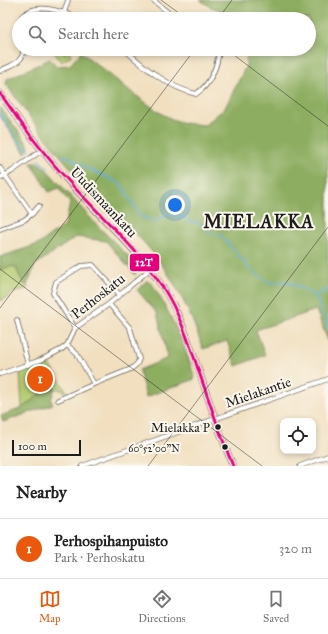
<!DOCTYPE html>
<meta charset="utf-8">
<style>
body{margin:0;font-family:"IM FELL Great Primer",serif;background:#f2f2f2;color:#222}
.controls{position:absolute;right:12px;bottom:12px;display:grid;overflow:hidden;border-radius:8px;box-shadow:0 2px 6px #0003}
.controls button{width:36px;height:36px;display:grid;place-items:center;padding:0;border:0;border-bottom:1px solid #e0e0e0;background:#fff;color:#222;font:20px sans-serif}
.scale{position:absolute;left:12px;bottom:10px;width:69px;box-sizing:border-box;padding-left:4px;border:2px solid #1c1c1c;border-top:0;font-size:11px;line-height:14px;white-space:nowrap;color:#1c1c1c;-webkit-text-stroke:3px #fbf7ec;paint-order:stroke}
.you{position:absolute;left:175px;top:205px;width:14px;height:14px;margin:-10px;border:3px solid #fff;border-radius:50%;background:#1a73e8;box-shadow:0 0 0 6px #1a73e833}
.badge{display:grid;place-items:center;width:26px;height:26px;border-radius:50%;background:#ea580c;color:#fff;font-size:13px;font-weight:700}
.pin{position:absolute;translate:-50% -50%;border:2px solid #fff;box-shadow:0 1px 4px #0006}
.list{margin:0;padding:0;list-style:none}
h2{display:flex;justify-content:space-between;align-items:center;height:52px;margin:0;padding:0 16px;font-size:17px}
h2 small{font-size:13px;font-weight:400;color:#767676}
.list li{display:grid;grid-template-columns:26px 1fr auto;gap:12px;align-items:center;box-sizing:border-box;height:60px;padding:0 16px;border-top:1px solid #e0e0e0}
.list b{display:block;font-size:15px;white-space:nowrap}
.list p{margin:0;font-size:13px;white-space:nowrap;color:#767676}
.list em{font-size:13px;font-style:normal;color:#767676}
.icon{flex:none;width:22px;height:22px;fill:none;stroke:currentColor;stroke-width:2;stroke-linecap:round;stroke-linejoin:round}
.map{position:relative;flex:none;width:328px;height:466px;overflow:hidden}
.search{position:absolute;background:#fff;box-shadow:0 2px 6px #0003;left:12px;right:12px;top:12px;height:44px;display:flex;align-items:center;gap:10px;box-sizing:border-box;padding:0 14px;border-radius:22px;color:#767676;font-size:15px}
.sheet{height:112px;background:#fff}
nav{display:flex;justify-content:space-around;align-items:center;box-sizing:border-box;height:56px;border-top:1px solid #e0e0e0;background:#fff;font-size:11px;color:#767676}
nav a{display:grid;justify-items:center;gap:2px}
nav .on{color:#ea580c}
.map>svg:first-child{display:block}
.green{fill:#b2c96e;stroke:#677245}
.forest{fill:#8dad61;stroke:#54643e}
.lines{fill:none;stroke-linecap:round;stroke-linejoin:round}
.stream{stroke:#5aaad4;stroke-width:1.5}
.street-casing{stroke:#676055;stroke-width:5.5}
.secondary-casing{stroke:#676055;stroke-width:7}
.street{stroke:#fff;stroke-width:4}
.secondary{stroke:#fde4d0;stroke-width:5.5}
.bus-1-casing{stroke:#fbf7ec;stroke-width:6}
.bus-1{stroke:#e5007d;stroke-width:3}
.ticks{fill:none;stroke:#1c1c1c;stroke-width:1;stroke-opacity:0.45}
.bus-dot{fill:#1c1c1c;stroke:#fbf7ec;stroke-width:1.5}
.labels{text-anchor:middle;stroke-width:4;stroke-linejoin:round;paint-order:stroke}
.bus-label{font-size:13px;fill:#1c1c1c;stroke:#fbf7ec;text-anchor:end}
.street-label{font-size:14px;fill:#1c1c1c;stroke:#fbf7ec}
.district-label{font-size:18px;font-weight:bold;letter-spacing:1px;fill:#1c1c1c;stroke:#fbf7ec}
.ticks-label{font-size:10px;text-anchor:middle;fill:#1c1c1c;stroke:#fbf7ec;stroke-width:4;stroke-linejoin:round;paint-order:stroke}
.line-badge{stroke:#fbf7ec;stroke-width:1.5}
.badge-label{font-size:11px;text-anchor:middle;font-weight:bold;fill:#fff}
</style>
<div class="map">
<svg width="328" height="466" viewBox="0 0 328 466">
<rect width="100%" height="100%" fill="#fbf7ec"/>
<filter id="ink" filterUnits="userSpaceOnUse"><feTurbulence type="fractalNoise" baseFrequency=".025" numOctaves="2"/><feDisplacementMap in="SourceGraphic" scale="8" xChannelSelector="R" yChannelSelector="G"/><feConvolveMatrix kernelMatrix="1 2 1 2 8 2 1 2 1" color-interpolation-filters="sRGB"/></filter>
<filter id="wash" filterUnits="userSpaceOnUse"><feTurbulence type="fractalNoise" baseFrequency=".012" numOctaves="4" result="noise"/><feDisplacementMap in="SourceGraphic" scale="16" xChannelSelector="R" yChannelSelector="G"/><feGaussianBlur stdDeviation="0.9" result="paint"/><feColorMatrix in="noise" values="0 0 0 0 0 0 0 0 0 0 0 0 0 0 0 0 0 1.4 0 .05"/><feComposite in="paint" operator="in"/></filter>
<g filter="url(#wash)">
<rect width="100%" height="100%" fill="#f1dfbf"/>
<path class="green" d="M59,49l5,5 5,-3 2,5 -10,6 -7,-10z
M20,259l8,29 -16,5 -4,4 -8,4v-36z
M47,361l20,31 -12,-4 -11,3 -22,17 -2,-37z"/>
<path class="forest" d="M200,0h128v341l-12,-31 -60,20 9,25 -29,11 -9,-25 -24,8c-14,-43 -34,-80 -64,-112 -17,-18 -36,-34 -52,-51 -30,-32 -57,-67 -81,-102l1,-5 43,-20 7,7 13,-1 11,-13 61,48 20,14 10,5 11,4 22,2 20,-17 21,-42 1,-17h62v-30h-65l-1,-1 -32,-11z
M0,107l28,37 1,4 -4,5 -25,-37z
M31,163h7l8,6 50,55 30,30 11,13 -2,8 -29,-34 -30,-4 -41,28 -8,20 -4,-2 -8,-17 -15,3v-12l39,-13 26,-19 5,-22 -11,-15 -10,4z
M146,281l5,1c20,32 33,61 44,97l-49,18 -7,-27 29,-12 -11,-45 -20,-23z
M55,388l-4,12 2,4 -50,18 -2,-6 21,-8 22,-17z"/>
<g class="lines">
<path class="stream" d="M0,114l22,32 7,4
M62,157l5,-1 16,10 38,18 18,31 15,7 17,-9 28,11 15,11 6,-1 31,36 19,13c23,-5 27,5 46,13l12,33
M38,160l10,8
M316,296l5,-4 7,-2"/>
</g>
</g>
<g filter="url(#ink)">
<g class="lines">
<defs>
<path id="street" d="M153,0l23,19
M64,13l4,-13
M20,19c13,-19 42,-8 60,0
M19,22l-1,9 1,6
M124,49c21,19 44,38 72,45 14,-9 22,-28 23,-45
M0,71c9,-5 25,-9 23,-22
M0,168l32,46 7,-8
M0,178l11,-6 31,-22
M0,229l24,-9 8,-6
M17,320l11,45
M75,328l-22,-35 3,-11 25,-16 12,-1 27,30
M67,345l10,9 17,30 37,-15 6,-5 2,-5 -9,-31 -21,-24
M0,374l41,-14 21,-11 5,-4 8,-17 34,-24 41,-35
M58,400l36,-16
M82,466l246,-87
M300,466l28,-10"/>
<path id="secondary" d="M0,93c25,37 52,72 83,104 26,29 57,56 79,89 20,30 30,65 42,100 9,27 18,54 29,80"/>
</defs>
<use href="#street" class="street-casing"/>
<use href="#secondary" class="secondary-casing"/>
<use href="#street" class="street"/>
<use href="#secondary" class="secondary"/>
<defs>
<path id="bus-1" d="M0,93c22,33 46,64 73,93 30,32 64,63 89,100 17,26 27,56 37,86 11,31 21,63 34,94"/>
</defs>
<use href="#bus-1" class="bus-1-casing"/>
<use href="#bus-1" class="bus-1"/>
</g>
</g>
<path class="ticks" d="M161,0l26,19M218,19l14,-19M226,49l102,77M0,269l262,197M0,308l195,-259M148,466l180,-239"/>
<g class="bus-dot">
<circle cx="218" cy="427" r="3.5"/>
<circle cx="225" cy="447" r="3.5"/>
</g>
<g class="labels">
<g class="bus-label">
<text x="210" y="432">Mielakka P</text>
</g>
<g class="street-label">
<text transform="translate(104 202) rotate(47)" y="5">Uudismaankatu</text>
<text transform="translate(98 296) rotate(-38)" y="5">Perhoskatu</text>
<text transform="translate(258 392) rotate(-19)" y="5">Mielakantie</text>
</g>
<g class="district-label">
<text x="259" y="228">MIELAKKA</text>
</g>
</g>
<g class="ticks-label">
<text x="154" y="452">60°52'00"N</text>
</g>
<rect class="line-badge" x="129" y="253" width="31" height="19" rx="4" fill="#e5007d"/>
<g class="badge-label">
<text x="144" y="266">12T</text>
</g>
</svg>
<div class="controls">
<button><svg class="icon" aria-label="locate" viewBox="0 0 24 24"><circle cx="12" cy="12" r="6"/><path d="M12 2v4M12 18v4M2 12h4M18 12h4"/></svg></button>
</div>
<div class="scale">100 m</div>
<div class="you"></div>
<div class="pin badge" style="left:40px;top:379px">1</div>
<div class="search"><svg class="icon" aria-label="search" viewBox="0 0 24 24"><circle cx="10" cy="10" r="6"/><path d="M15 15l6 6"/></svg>Search here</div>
</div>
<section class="sheet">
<h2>Nearby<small></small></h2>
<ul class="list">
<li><span class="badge">1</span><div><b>Perhospihanpuisto</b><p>Park · Perhoskatu</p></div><em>320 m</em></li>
</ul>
</section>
<nav>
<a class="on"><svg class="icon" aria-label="map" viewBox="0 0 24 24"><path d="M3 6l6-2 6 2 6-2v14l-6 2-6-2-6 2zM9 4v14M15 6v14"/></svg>Map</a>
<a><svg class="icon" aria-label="directions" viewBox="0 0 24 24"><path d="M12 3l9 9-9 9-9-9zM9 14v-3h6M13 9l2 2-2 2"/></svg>Directions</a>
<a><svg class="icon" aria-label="saved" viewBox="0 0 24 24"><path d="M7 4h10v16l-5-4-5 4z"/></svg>Saved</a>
</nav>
